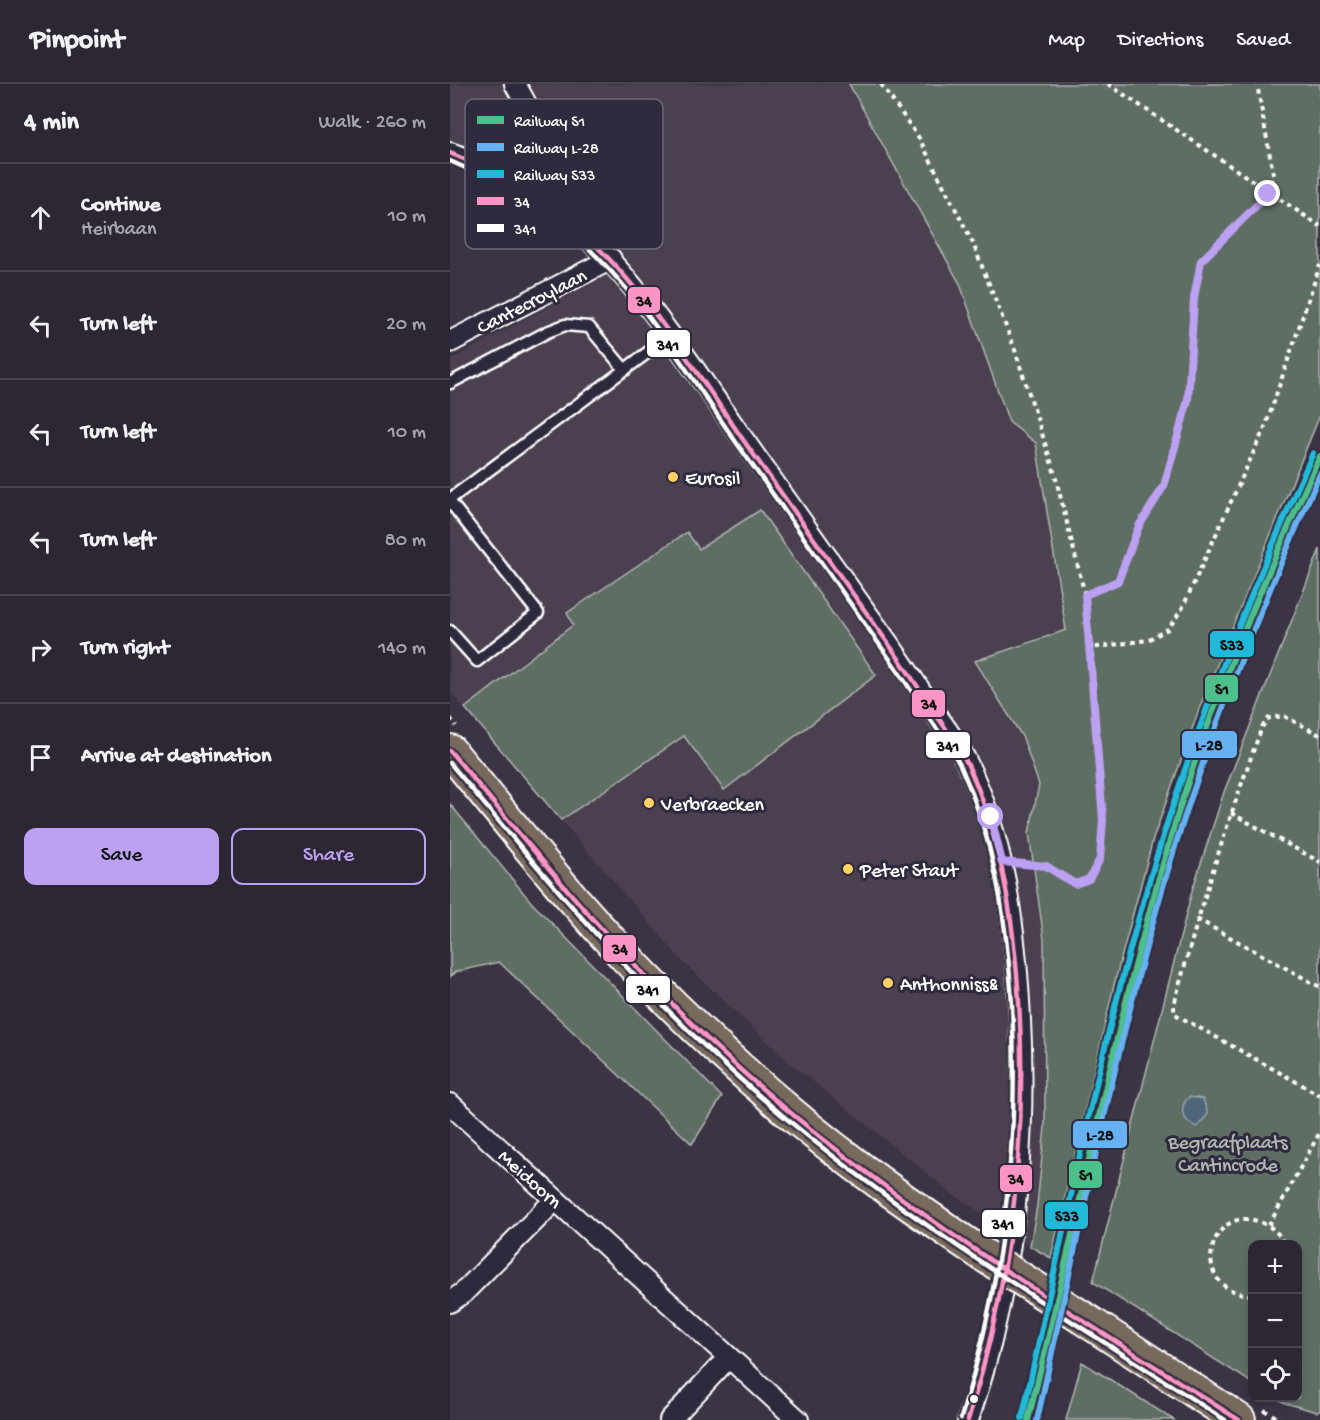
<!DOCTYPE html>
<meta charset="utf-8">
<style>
body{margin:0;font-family:"Gochi Hand",sans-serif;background:#352f3c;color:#f1f3f6}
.controls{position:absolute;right:18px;bottom:18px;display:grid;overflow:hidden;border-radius:12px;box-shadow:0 3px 9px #0003}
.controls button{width:54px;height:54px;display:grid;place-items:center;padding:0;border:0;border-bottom:2px solid #48444f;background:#2d2734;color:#f1f3f6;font:30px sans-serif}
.stop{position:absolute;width:18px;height:18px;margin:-14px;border:4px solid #bca0f2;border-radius:50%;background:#fff}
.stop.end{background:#bca0f2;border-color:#fff;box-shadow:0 2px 6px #0008}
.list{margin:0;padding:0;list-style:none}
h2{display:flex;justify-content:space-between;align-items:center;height:78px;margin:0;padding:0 24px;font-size:26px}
h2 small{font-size:20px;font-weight:400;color:#a7a5ac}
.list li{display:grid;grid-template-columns:39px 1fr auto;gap:18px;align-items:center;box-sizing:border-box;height:108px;padding:0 24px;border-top:2px solid #48444f}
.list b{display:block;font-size:22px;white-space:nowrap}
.list p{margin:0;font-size:20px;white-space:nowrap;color:#a7a5ac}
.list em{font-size:20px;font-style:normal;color:#a7a5ac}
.actions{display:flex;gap:12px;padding:18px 24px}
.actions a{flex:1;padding:14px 0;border:2px solid #bca0f2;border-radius:12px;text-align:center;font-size:21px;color:#bca0f2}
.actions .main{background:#bca0f2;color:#111}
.icon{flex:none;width:33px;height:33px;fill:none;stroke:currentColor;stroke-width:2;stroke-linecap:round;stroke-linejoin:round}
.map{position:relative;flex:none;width:870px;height:1336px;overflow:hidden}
header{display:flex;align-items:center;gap:36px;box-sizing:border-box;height:84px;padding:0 30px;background:#2d2734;border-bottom:2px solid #48444f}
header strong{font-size:28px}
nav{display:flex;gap:33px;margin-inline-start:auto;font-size:21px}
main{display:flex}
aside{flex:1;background:#2d2734}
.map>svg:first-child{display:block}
.built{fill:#4c3f4f}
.green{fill:#5f6e64;stroke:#afb6b2;stroke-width:1.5}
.water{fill:#4f667a;stroke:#95a3af;stroke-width:1.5}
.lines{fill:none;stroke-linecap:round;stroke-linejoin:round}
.lane-casing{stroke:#fff;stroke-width:15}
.street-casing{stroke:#fff;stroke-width:24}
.primary-casing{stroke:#fff;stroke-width:36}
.path{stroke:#fff;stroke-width:4;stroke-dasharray:4.5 4.5;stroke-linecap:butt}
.lane{stroke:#2f2a3d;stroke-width:10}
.street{stroke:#2f2a3d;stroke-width:20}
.primary{stroke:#77695c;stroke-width:32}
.primary-bridge-casing{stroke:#fff;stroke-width:36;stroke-linecap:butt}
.primary-bridge{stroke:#77695c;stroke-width:32}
.bus-1-casing{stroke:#2f2a3d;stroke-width:9}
.bus-2-casing{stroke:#2f2a3d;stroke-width:9}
.bus-1{stroke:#fc95c5;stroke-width:4.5}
.bus-2{stroke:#fff;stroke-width:4.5}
.rail-1-casing{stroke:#2f2a3d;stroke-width:10}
.rail-2-casing{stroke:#2f2a3d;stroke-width:10}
.rail-3-casing{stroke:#2f2a3d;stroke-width:10}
.rail-1{stroke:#4dbf8a;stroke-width:6}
.rail-2{stroke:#66b1f2;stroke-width:6}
.rail-3{stroke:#20b9da;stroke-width:6}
.route{stroke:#bca0f2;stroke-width:8}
.poi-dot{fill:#ffd166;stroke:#2f2a3d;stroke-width:2}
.bus-dot{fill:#fff;stroke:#2f2a3d;stroke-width:2}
.labels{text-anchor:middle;stroke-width:6;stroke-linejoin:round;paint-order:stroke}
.street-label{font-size:20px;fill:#fff;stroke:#2f2a3d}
.poi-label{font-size:20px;fill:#fff;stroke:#2f2a3d;text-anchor:start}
.park-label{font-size:20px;fill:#afb6b2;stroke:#2f2a3d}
.key{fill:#2f2a3d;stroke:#6d6a77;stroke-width:1.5}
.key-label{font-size:16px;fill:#fff}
.line-badge{stroke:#2f2a3d;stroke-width:2}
.pale-badge-label{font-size:16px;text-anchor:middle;font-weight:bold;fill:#111}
</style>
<header>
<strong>Pinpoint</strong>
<nav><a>Map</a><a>Directions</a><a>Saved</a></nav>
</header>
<main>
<aside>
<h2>4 min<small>Walk · 260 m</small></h2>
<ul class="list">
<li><svg class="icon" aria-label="ahead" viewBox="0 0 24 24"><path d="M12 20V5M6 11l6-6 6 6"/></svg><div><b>Continue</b><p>Heirbaan</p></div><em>10 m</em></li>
<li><svg class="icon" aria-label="left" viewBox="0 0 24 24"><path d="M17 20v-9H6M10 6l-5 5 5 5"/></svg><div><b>Turn left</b></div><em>20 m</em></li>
<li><svg class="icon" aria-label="left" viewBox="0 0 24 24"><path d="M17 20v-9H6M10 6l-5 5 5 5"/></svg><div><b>Turn left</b></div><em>10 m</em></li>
<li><svg class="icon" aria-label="left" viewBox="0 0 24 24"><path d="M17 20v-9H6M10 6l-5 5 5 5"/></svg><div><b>Turn left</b></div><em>80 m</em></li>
<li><svg class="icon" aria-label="right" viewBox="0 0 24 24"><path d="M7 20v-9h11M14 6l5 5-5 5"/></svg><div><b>Turn right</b></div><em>140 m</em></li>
<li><svg class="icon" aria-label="arrive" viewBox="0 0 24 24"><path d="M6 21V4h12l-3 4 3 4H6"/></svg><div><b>Arrive at destination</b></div></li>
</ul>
<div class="actions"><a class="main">Save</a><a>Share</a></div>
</aside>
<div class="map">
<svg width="870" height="1336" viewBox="0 0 870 1336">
<rect width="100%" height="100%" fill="#3c3445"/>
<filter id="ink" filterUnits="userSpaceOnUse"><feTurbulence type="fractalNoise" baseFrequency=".0167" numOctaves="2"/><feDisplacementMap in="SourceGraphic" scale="12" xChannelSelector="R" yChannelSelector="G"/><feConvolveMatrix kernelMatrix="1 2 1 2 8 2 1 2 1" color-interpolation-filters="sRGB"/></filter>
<g filter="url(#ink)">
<path class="built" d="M0,0h399l111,200 49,137 27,22 30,187 -91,31 48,77 16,47 -10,48 15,107 1,187 -8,79 -7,40 -80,-54 -161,-130 -105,-99 -234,-272v-331l179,-97 -54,-53 -79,-50 -46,-19z"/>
<path class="green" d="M399,0h471v331l-119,289 -48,135 -39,146 -63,273 -21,-12 7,-40 8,-79 -1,-187 -15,-107 10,-48 -16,-47 -48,-77 91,-31 -30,-187 -27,-21 -49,-138z
M310,426l116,165 -152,115 -40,-54 -123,84 -96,-112 108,-83 -6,-12 120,-81 12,17z
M870,465v862l-3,1 -32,-9 -9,-5h22v-154h-46v139l-159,-101 99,-391 32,-99z
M0,720l82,99 190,194 -30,47 -193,-182 -44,10 -5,5z
M632,1278l92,58h-108z"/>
<path class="water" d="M739,1013l14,2 5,15 -11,13c-14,-5 -20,-19 -8,-30z"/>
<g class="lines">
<defs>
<path id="lane" d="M0,299l97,-51 18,-7 24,2 36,43
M0,415l220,-163
M0,418l88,111 -61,48 -27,-30"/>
<path id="street" d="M65,0l39,70 -1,17 -15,27
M0,69c139,46 209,167 288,279 49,69 98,138 147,207 19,26 36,53 54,80 10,14 21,29 28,44 36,74 47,157 52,238 9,143 -5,283 -51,419
M0,258l161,-83
M0,1020l348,316
M0,1218l13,-9 92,-93
M220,1336l58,-62"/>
<path id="primary" d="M0,667c42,50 82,101 125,150 65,75 138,146 213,210 61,52 128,98 194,143
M633,1234l156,102"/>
</defs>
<use href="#lane" class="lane-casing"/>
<use href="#street" class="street-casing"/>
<use href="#primary" class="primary-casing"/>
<path class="path" d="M431,0l38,54 53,103 42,106 40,124 31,124 6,53 57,-8 20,-11 14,-20 84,-184 54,-160
M658,0l212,142
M635,511l33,-14 21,-55 25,-40 24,-86 6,-102 7,-37 67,-67 5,-21 -16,-89
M0,634l6,8
M870,651l-36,-19 -15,2 -7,9c-34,92 -63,184 -88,278v8l6,4 140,78
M781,729l89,49
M572,780l24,2 29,18 14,-5 11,-20 3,-39 -12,-172
M747,835l123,68
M819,1141l51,-93
M802,1211c-65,-3 -44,-90 5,-74 14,5 21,10 27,23
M814,1326l17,10"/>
<use href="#lane" class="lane"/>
<use href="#street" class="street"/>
<use href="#primary" class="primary"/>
<defs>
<path id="primary-bridge" d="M532,1170l101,64"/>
</defs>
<use href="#primary-bridge" class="primary-bridge-casing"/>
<use href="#primary-bridge" class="primary-bridge"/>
<defs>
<path id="bus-1" d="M0,69c32,14 64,27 93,47 89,64 146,163 208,251 45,62 89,125 134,188 19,26 36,53 54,80 10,14 20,28 28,44 33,70 45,147 51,224 11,148 -6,291 -50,433
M0,667c93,111 185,224 293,321 151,135 326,239 496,348"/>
<path id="bus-2" d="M0,77c30,13 58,26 85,44 90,59 147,161 208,247 45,64 91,128 136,192 19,26 36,53 54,79 10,15 20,28 28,44 32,70 44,145 50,222 10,146 -7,289 -50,429
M0,679c91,109 182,219 288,314 148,133 321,235 487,343"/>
</defs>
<use href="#bus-1" class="bus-1-casing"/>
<use href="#bus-2" class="bus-2-casing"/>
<use href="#bus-1" class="bus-1"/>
<use href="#bus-2" class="bus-2"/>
<defs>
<path id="rail-1" d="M578,1336c49,-192 84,-387 141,-577 39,-133 94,-261 151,-387"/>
<path id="rail-2" d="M587,1336c44,-194 81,-390 140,-580 40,-125 89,-246 143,-366"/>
<path id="rail-3" d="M572,1334c44,-194 81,-392 141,-582 41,-131 94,-258 150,-383"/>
</defs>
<use href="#rail-1" class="rail-1-casing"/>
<use href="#rail-2" class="rail-2-casing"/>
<use href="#rail-3" class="rail-3-casing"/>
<use href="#rail-1" class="rail-1"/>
<use href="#rail-2" class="rail-2"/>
<use href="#rail-3" class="rail-3"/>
</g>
</g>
<g class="lines" filter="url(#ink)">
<path class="route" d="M541,733l11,45 44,4 29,18 14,-5 11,-20 3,-39 -18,-225 33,-14 21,-55 25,-40 24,-86 6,-102 7,-37 67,-67"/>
</g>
<g class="poi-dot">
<circle cx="223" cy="393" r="6"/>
<circle cx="199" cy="719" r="6"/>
<circle cx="398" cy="785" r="6"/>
<circle cx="438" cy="899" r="6"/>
</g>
<circle class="bus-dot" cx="524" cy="1315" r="5"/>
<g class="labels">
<g class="street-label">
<text transform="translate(81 216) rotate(-27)" y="7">Cantecroylaan</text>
<text transform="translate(81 1094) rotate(42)" y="7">Meidoorn</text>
</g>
<g class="poi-label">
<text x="235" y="400">Eurosil</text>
<text x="211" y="726">Verbraecken</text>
<text x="410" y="792">Peter Staut</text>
<text x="450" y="906">Anthonniss&amp;</text>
</g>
<g class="park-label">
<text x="778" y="1064">Begraafplaats<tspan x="778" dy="23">Cantincrode</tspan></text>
</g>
</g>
<rect x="15" y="15" width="198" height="150" rx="9" class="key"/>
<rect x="27" y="32" width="27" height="8" fill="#4dbf8a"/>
<rect x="27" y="59" width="27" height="8" fill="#66b1f2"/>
<rect x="27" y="86" width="27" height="8" fill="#20b9da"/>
<rect x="27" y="113" width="27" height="8" fill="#fc95c5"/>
<rect x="27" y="140" width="27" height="8" fill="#fff"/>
<g class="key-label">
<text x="64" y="42">Railway S1</text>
<text x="64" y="69">Railway L-28</text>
<text x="64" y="96">Railway S33</text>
<text x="64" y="123">34</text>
<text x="64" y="150">341</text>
</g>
<g class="line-badge">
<rect x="177" y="202" width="34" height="28" rx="6" fill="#fc95c5"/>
<rect x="196" y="245" width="45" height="29" rx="6" fill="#fff"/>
<rect x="759" y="546" width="46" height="28" rx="6" fill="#20b9da"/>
<rect x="754" y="590" width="35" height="29" rx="6" fill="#4dbf8a"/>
<rect x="461" y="605" width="35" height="29" rx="6" fill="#fc95c5"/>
<rect x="731" y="646" width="57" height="29" rx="6" fill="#66b1f2"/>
<rect x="475" y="647" width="46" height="28" rx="6" fill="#fff"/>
<rect x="152" y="850" width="35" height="29" rx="6" fill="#fc95c5"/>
<rect x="175" y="891" width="46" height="29" rx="6" fill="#fff"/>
<rect x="622" y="1036" width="56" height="29" rx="6" fill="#66b1f2"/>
<rect x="618" y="1076" width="35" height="29" rx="6" fill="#4dbf8a"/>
<rect x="549" y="1080" width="34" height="29" rx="6" fill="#fc95c5"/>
<rect x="594" y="1117" width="45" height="29" rx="6" fill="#20b9da"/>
<rect x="531" y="1125" width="45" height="29" rx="6" fill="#fff"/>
</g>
<g class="pale-badge-label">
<text x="194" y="222">34</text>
<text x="218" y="266">341</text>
<text x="782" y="566">S33</text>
<text x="772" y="610">S1</text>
<text x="479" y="625">34</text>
<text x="759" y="666">L-28</text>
<text x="498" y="667">341</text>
<text x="170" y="870">34</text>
<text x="198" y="911">341</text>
<text x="650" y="1056">L-28</text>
<text x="636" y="1096">S1</text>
<text x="566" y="1100">34</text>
<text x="617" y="1137">S33</text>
<text x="553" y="1145">341</text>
</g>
</svg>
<div class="controls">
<button>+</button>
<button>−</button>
<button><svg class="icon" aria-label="locate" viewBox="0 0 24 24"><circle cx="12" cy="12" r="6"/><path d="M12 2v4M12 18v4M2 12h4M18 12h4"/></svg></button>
</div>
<div class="stop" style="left:541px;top:733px"></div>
<div class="stop end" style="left:818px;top:110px"></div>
</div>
</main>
